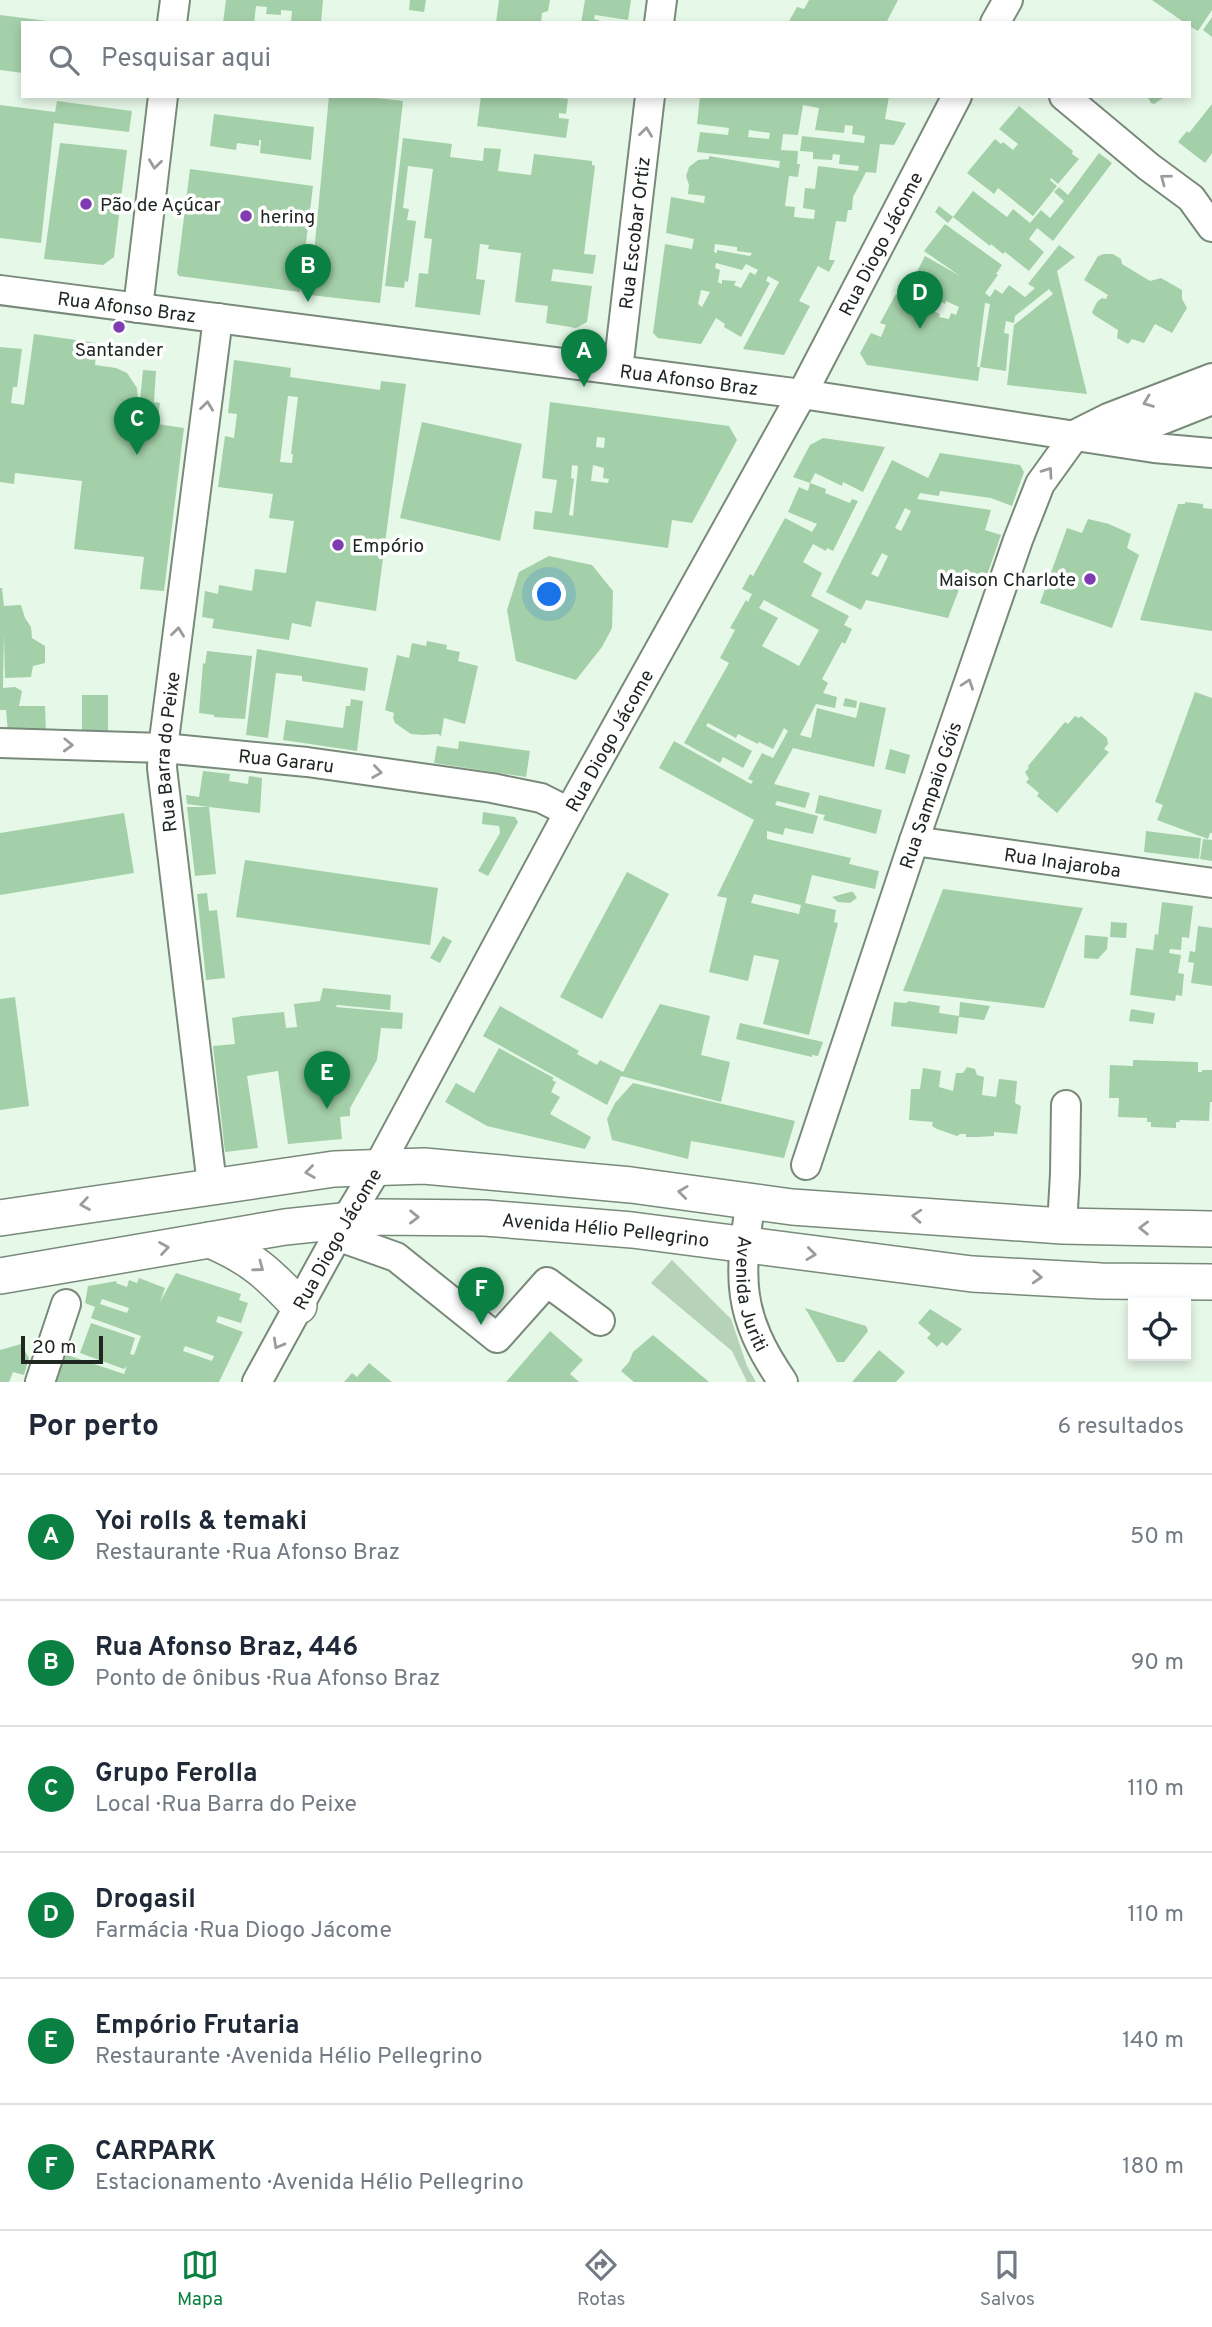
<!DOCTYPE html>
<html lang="pt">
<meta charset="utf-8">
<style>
body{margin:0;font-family:Overpass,sans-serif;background:#f6f6f7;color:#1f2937}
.controls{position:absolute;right:21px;bottom:21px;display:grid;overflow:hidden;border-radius:0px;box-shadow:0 4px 10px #0003}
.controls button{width:63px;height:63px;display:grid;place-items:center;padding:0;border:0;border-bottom:2px solid #e0e1e3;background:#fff;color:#1f2937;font:35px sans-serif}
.scale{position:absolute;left:21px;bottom:18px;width:82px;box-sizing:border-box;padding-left:7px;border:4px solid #202620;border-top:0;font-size:19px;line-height:24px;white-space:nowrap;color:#202620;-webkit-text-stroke:5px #fff;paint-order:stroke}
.you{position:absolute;left:550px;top:595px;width:24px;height:24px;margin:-18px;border:5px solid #fff;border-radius:50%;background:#1a73e8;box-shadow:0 0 0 10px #1a73e833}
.badge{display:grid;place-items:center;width:46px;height:46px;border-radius:50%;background:#0b8043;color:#fff;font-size:23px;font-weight:700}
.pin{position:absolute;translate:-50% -58px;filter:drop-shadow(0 2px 4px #0008)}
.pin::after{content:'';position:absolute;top:37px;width:24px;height:21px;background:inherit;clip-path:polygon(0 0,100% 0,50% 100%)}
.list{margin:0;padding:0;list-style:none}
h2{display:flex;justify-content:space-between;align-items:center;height:91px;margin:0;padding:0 28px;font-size:30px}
h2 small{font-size:23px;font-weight:400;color:#747a83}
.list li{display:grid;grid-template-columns:46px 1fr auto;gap:21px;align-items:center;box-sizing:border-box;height:126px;padding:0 28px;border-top:2px solid #e0e1e3}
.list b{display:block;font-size:26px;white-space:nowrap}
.list p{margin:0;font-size:23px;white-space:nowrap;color:#747a83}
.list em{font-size:23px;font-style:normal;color:#747a83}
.icon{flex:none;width:38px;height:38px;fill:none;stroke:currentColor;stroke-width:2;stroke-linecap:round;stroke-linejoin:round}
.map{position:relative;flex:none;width:1212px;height:1382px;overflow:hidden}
.search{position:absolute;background:#fff;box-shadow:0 4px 10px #0003;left:21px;right:21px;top:21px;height:77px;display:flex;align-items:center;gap:18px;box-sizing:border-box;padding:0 24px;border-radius:0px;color:#747a83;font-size:26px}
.sheet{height:847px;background:#fff}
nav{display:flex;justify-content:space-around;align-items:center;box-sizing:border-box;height:98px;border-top:2px solid #e0e1e3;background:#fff;font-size:19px;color:#747a83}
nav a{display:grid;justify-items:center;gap:4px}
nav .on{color:#0b8043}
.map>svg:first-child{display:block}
.green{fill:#b6d2b8}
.building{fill:#a4d0a9;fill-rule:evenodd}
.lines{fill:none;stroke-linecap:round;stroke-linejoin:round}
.minor-casing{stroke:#79897a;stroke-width:32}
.major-casing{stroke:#79897a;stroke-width:38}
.minor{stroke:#fff;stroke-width:28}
.major{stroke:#fff;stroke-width:35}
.oneway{stroke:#9b9d9b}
.poi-dot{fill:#7e3cb0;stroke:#fff;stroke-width:2.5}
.labels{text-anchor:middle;stroke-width:7;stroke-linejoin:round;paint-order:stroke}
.poi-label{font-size:19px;fill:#202620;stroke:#fff;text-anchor:start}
.street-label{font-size:19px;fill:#202620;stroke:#fff}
</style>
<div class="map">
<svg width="1212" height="1382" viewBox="0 0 1212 1382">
<rect width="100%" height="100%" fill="#e6f8e8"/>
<path class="green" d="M672,1260l59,59 16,47 9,16h-9l-15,-31 -81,-68z"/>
<path class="building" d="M226,0h97l-2,23h-30l1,-12 -11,-1v5l-15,-1 1,-7 -11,-1 -2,17h-31z
M410,0h16l-2,12 -15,-2z
M499,0h51l-2,11 -6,2 -1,10h-45z
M585,0h46l-3,20 -33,-5 -1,4 13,4h-26z
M809,0h89l-12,23h-98l9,-16 7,2z
M1152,0h60v10l-14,21 -9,-5v-3h-4z
M0,15l47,6 -24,2v50l-23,-3z
M1212,17v20l-9,-7z
M329,96h30l44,5 -23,202 -70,-8z
M481,96h80v2l7,1 -2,15 -7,-1v5l10,1 -3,19 -89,-12z
M700,96h189l-4,23 21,4 -12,22 -14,-1 -4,29 -10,-1 -13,25 -1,13h-4l-2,12 -10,-1 -7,39h6l-6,12 -11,-6 -19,35 11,5 -26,49 -41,-6 36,-67 -11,-6 -2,5 4,2 -29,54 -17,-10 1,-3 -9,-6 -15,26 -43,-6 -5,-5 12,-89 27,5 2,-10 -28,-6 5,-36 33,6 1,-7 -17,-2 1,-9 -3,-9 3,-9 9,-7 11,-1v-3l70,12 1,-7 -83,-9 3,-20 28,3 1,-7 -32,-4zM803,105l16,3 -4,22 29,3 1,-8 8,1 -1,8 13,2 -1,7 -62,-7 -2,15 13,1v7l19,1 1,-6 7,1 -1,9 20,2 -1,5 -40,-5 -3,23 -10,-1 -2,20 12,2 -1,9 -20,-2 1,-10 -10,-1 4,-30 9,1 2,-13h-3l1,-13 -17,-1 2,-16 15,1zM749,130l21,3 -1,6 -21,-2zM715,244l22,3v4l15,2 -2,3 -33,-6v3l-3,-1zM716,263l26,7 4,-6 12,6 -3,5 -5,-3 -9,16 -7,-3 2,-4 -14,-1v4l-4,-2 2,-12 -5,-2zM701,290l9,2 -8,15 -4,-3z
M1147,96h19l-12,8 -3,-1z
M57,101l75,10 -3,21 -75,-9 -13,120 -41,-5v-133l55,7z
M1212,104v49l-7,10 -27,-21 9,-11 2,2z
M1019,106l54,45 -1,3 7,5 -21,25 -7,-6 -1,2 7,6 -24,30 -35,-28 -4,6 -27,-21 28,-34 6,5 2,-2 10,8 5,-6 -19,-15z
M214,114l100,13 -3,33 -51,-7 1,-13h-2v6l-22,-3 -1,7 -26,-4z
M403,138l49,6 -2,13 33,4 1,-13 17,1 -3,22 33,4 3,-21 58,7v4l3,1 -11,88 12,1 -3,19 -40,-5 -2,12 41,5 -5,36 -11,6 -30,-5 2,-17 -33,-4 6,-49 -33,-4 1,-4 -9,-1 -4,35 9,1 -5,35 -65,-8 4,-34 9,1 4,-35 -8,-1 9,-69 -25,-3 -5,42 6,1 -2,11 9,1 -8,61 -3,-1 -1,7 -19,-2z
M60,143l67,7 -13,107 -11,8 -59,-6z
M1099,153l13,10 -59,78 -16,-13 -8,11 15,13 -15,19 -24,-19 -2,2 -12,-10 -1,2 -37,-29 -5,6 -13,-11 4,-6 14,11 20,-26 34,26 6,-8 17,14 11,-13 9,8 14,-17 -10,-9 5,-5 9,8z
M190,169l123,17 -13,106 -121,-16 -2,-3z
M945,224l57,41 -6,9 2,1 -13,18 5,4 5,-8 7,5 7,-9 16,12 10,-9 -7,-4 31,-39 16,12 -18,14 30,123 -80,-9 7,-60 39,-31 -4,-5 -34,27 -1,7 -8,-2 -2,12 5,1 -3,37 -26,-4 10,-63 -5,-1 -8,64h3l-2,14 -111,-16 -7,-12 11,-20 10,4 5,-12 -6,-2 16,-29 44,20 -1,3 10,2 2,-6 5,2 3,-8 -13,-6 -1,3 -8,-4 -2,4 -28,-13 18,-35 35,20 -36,-25z
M1104,254h9l8,5 1,5 28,17 11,-3 21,12v9l5,9 -15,25 -17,-9 -11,19 -12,-4 -4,5 -11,-6 1,-8 -24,-15 -2,-3 5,-10 5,-4 4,1 2,-4 -24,-15 14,-24z
M34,334l63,9 -2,22 21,3 11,5 10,15 1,13h2l3,-31 13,1 -2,31 6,1 -3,21 27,4 -20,163 -24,-2 4,-32 -70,-8 8,-68 -67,-8 -1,11 -14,-2v-135l22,2 -5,38h-4l-2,16 13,2z
M234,360l57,8 -1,9 90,13 1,-9 25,3 -30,227 -60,-10 -5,26 -19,-4 -3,17 -77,-12 2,-9 -12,-2 3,-26 13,3 1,-9 33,6 3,-22 31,4 8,-52 -25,-3 4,-24 -55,-7 7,-51 9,2 3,-24 -9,-1zM288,396l10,1 -7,57h2l-1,9 -12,-1z
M550,402l179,24 8,14 -45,83 -20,-3 -4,28 -135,-19 2,-18 17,2 5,-33 -15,-2zM597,437l8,1 -1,10 -8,-1zM572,465l6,1 -5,50 -4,-1 5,-36 -3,-1zM593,465l11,3 -1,10 6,1 -1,4 -17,-2z
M422,422l100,22 -22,97 -100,-23z
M823,438l62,9 -22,45 -20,-10 -1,4 -27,-13 -5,10 -17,-6 17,-32z
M940,453l80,12 4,7 -12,34 -21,-8 -51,-7 -1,5 -19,-3 -3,6 74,11 -6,20 16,5 -15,43 -21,-4 -17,44 -82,-18 -5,10 -35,-18 66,-132 36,18zM905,508l6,3 -10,20 -6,-3zM882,553l6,3 -10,21 -7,-3z
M810,483l16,6 -1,4 25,10 2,-4 6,2 -25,50 -6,-3 -1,3 -13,-7 -10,18 19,11 -11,23 38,20 -5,9 8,4 -7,15 -3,-2 -20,37 6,4 -5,10 14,4 -2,11 -19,-4 -16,31 11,3 6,-30 39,10 4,-16 26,6 -12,59 -81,-19 -19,36 36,9 -5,15 -28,-7 -2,4 43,11 -5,18 -28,-6 -2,7 -16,-4v8l84,19 -2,6 30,7 -4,18 -63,-14 -7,28 31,7 -2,12 4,1 -29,112 -46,-11 16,-64 -25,-5 -6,26 -39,-9 18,-74 -10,-2 37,-76 -95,-52 15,-27 77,43 2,-3 -5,-2 14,-26 11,5 15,-27 -4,-3 -11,21 -14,-7 -1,2 -20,-10 -2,4 -28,-15 -2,3 46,25 -9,17 -20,-11 -3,6 -36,-20 45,-80 -9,-5 15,-28 -5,-2 16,-28 2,2 4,-8 -10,-5 8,-15 3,2 32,-58 27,14 5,-8 -29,-12 11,-25 9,4zM764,600l55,30 -20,36 -37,-20 16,-28 -19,-10zM754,894l47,11 -2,9 -48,-11z
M1185,502l18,2v4l9,1v122l-72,-11 38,-116h7z
M1088,519l21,5 22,10 -4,14 12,7 -27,73 -72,-25 27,-75 15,5z
M549,556l43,9 21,26 -1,37 -10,19 -26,33 -60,-19 -9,-51 12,-38z
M0,588h2l2,18 17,-1 4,13 6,9 1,11 13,8v17l-12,3 -2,11 -26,1 -1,-43 -1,53 12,-1 7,4 -3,15h26l1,26 -38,1 -2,-23h-6z
M427,641l20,4 -1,4 14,3 -2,9 20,5 -13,58 -21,-6 -3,18 -3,-2 -15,1 -12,-1 -16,-11 -2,-5 1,-5 -9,-3 12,-55 12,3 3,-15 14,3z
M257,649l111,19 -3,23 -63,-10v-5l-26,-3 -8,65 -22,-3z
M207,651l45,5 -7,63 -31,-2v-2l-15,-2 4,-50 2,1z
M1195,692l17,6v135h-2l-2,6 -51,-19 6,-15 -8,-3z
M82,695h26v41h-26z
M845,698l12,3 -1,7 -13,-2z
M351,699l12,2 -6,50 -74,-11 3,-20 57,8 3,-22h4z
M1075,716l4,2 2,-2 26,22 1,6 -4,5 5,3 -52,61 -20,-17 2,-3 -13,-11 3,-3 -4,-7 4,-4 -1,-2 37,-44 3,2z
M459,741l71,10 -4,26 -92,-14 3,-17 21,3z
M890,749l20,6 -5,19 -20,-5z
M203,771l27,3 -1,7 19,3 1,-8 13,2 -2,35 -51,-6 7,67 -21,2 -8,-69h22l-22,-3 -1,-9 13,2z
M819,795l63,15 -6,24 -53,-14 2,-5 -10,-2z
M483,812l32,5 3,5 -30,54 -10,-5 22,-38 -1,-7 -17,-2z
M124,813l10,60 -134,22v-62z
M1146,831l55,7 -2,21 -55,-7z
M1203,839l9,1v21l-12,-2z
M245,860l193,28 -8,57 -194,-28z
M627,872l42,22 -67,125 -42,-22z
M943,889l140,19 -39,100 -141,-17z
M850,892h3l4,6 -7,5 -12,-1 -6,-5z
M207,893l2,18 8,-1 8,68 -19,2 -9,-86z
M1162,902l31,4 -4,32 -7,-1 -1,13 -11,-1 -1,4 12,2 -3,18 6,1 -2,22 -6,-1 -1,6 -45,-6 6,-47 17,2 2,-16 3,1z
M1111,922l16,1 -1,15 -16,-1z
M1198,926l14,2v58l-21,-3 3,-20 -6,-1 2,-11 5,1z
M1085,935l23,2 -1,12 -9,10 -14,-1z
M443,936l9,5 -12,22 -10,-5z
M323,988l68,7 -1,15 -53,-5 -1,2 67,6 -1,16 -21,-1 -4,32 -27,48v8l-10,1 2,22 -54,5 -10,-73 -31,5 11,72 -33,4 -12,-106 22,-2 -3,-26 10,-2 42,-4 2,16 11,-1 -3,-23 26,-3z
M15,997l14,109 -29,4v-111z
M908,1001l32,5 -1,7 20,3 1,-14 30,4 -6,14 -25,-3 -2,17 -66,-8 3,-24 13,1z
M660,1004l50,12 -9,39 29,7 -9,40 -100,-26 -14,29 -124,-69 17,-30 79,45 -2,3 20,11 3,-5 23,12z
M1131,1009l24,4 -2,11 -24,-3z
M740,1023l83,19 -5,14 -6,-1v2l-76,-18z
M499,1048l55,30 -2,2 4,2 -5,10 9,5 -10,17 41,23 -6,12 -98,-23 -42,-24 11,-19 18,10z
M1133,1060l65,2v10h4v-2h10v32h-2l-1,19 -29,-1 -1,2h-3v6l-25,-1v-5h-4v-4l-29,-1 1,-19h-10l1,-33 23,1z
M967,1067l8,2 2,6 7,2 -2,18 14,2 3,-18 18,2 -2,22 6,3 -4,28 -23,-2v4l-16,1h-12v-3h-6l-3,2 -20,-7 -5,-3 1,-4 -24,-2 2,-31h9l3,-21 18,3 -2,16 14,4 3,-18h7z
M633,1083l162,38 -11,37 -93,-17 -3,18 -76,-19 -5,-21 8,-16z
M176,1273l65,21 -2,6 9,3 -7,20 -23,-7 -2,6 27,10 -24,50h-165l10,-28 60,20 3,-8 -3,3 -44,-16 11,-30 44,15 -5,16 4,1 7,-19 -50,-18 4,-11 -10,-4 3,-17 29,-5 -1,2 11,4 2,-7 8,3 2,-5 26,10 -5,14zM102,1299l27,9 -2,5 -27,-9zM185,1346l29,10 -2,5 -29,-10z
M805,1308l61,18 2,5 -24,31h-7z
M930,1309l32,20 -15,17 -5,-4 -5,5 -10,-9 4,-4 -13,-11z
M550,1331l33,29 -13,14 9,8h-73z
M653,1335l56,47h-75l-13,-11 8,-9 4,-10z
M21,1344l8,14 -5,17 -11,-3 -4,10h-9v-32z
M879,1350l26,22 -9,10h-44z
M369,1363l23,19h-48l8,-9 5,4z"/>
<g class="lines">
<defs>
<g id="minor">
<path d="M172,23l3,-23"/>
<path d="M659,23l3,-23"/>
<path d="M995,23l13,-23"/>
<path d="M1064,96l85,71 42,31 21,29"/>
<path id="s1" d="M0,290l802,104 352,54 58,5"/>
<path d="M138,308l25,-212"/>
<path id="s2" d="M618,370l32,-274"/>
<path d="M1111,440l101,-40"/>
<path id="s3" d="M0,743l163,5 144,14 185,26 49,10 28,14"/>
<path id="s4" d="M914,841l298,42"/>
<path id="s5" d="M806,1165l108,-324 104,-301 22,-56 36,-50 32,-16 104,-40"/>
<path id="s6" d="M212,1185l-50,-417 1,-20 55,-430"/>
<path id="s7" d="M751,1201c-13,77 -14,114 32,181"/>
<path d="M1062,1226l3,-52 1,-69"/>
<path d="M337,1236l59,21 101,81 50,-56 53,39"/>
<path d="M40,1382l26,-78"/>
<path id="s8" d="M257,1382l89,-162 32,-53 191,-355 233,-418 155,-298"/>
</g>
<g id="major">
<path d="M0,1218l334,-49 90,-3 207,19 161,22 270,19 150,3"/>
<path d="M210,1240c42,18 58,33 89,66"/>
<path id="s9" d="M0,1276l285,-49 95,-10 105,1 147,12 340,44 129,7 111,1"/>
</g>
</defs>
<use href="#minor" class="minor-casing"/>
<use href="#major" class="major-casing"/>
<use href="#minor" class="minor"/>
<use href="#major" class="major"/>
</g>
<defs><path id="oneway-chevron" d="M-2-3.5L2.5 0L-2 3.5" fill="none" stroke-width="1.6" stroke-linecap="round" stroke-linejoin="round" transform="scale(1.75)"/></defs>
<g class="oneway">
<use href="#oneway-chevron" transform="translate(646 132) rotate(-83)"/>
<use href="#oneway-chevron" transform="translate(155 164) rotate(97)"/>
<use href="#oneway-chevron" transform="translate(1165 179) rotate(-143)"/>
<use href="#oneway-chevron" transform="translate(1148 402) rotate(159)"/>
<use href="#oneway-chevron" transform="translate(207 406) rotate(-83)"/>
<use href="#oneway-chevron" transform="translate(1048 472) rotate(-55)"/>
<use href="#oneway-chevron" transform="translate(178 632) rotate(-83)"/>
<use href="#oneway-chevron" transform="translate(968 684) rotate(-71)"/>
<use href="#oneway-chevron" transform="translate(68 745) rotate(2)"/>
<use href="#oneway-chevron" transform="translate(377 772) rotate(8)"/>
<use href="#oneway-chevron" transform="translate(310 1172) rotate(172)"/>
<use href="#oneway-chevron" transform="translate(683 1192) rotate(-173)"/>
<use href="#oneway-chevron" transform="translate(85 1204) rotate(171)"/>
<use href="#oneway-chevron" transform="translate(917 1216) rotate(-176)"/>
<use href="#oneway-chevron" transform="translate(414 1217) rotate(1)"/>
<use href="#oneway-chevron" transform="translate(1144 1228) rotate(-179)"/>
<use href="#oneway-chevron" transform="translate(164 1248) rotate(-9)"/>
<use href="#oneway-chevron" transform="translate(811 1254) rotate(7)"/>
<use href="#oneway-chevron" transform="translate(259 1267) rotate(37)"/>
<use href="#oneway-chevron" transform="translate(1037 1277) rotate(3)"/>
<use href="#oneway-chevron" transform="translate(278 1344) rotate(119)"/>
</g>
<g class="poi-dot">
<circle cx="86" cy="204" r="7"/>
<circle cx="246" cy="216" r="7"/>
<circle cx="119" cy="327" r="7"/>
<circle cx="338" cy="545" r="7"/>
<circle cx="1090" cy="579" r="7"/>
</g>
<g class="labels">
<g class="poi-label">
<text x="100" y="211">Pão de Açúcar</text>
<text x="260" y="223">hering</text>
<text x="119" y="356" text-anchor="middle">Santander</text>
<text x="352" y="552">Empório</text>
<text x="1076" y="586" text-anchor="end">Maison Charlote</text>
</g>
<g class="street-label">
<text dy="7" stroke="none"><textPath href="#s2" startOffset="138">Rua Escobar Ortiz</textPath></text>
<text dy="7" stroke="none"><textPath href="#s8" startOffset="1298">Rua Diogo Jácome</textPath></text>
<text dy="7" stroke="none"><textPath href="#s1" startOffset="128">Rua Afonso Braz</textPath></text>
<text dy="7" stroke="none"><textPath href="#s1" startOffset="695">Rua Afonso Braz</textPath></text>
<text dy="7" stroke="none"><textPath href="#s8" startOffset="732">Rua Diogo Jácome</textPath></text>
<text dy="7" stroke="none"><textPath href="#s6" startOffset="436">Rua Barra do Peixe</textPath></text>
<text dy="7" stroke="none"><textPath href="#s3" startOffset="287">Rua Gararu</textPath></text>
<text dy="7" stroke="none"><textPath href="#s5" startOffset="390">Rua Sampaio Góis</textPath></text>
<text dy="7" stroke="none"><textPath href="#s4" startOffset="150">Rua Inajaroba</textPath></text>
<text dy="7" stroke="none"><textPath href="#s9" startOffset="611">Avenida Hélio Pellegrino</textPath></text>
<text dy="7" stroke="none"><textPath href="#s8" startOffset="164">Rua Diogo Jácome</textPath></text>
<text dy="7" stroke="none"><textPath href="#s7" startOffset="94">Avenida Juriti</textPath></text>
</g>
</g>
</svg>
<div class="controls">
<button><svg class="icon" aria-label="locate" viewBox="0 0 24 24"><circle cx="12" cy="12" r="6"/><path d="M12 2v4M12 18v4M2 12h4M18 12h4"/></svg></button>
</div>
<div class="scale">20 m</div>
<div class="you"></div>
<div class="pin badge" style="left:584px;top:387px">A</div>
<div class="pin badge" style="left:308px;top:302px">B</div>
<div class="pin badge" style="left:137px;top:455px">C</div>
<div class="pin badge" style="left:920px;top:329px">D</div>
<div class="pin badge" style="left:327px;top:1109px">E</div>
<div class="pin badge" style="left:481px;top:1325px">F</div>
<div class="search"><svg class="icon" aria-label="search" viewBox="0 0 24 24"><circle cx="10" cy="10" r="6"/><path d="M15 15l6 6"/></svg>Pesquisar aqui</div>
</div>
<section class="sheet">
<h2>Por perto<small>6 resultados</small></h2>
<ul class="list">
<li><span class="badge">A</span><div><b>Yoi rolls &amp; temaki</b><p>Restaurante · Rua Afonso Braz</p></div><em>50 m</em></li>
<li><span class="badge">B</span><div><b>Rua Afonso Braz, 446</b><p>Ponto de ônibus · Rua Afonso Braz</p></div><em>90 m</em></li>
<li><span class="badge">C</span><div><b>Grupo Ferolla</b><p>Local · Rua Barra do Peixe</p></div><em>110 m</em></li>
<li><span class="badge">D</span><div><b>Drogasil</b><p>Farmácia · Rua Diogo Jácome</p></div><em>110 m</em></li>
<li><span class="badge">E</span><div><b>Empório Frutaria</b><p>Restaurante · Avenida Hélio Pellegrino</p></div><em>140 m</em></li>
<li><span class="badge">F</span><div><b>CARPARK</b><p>Estacionamento · Avenida Hélio Pellegrino</p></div><em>180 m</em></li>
</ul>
</section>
<nav>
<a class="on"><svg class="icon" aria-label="map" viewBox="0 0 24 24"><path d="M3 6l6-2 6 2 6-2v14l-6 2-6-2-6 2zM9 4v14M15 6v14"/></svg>Mapa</a>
<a><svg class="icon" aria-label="directions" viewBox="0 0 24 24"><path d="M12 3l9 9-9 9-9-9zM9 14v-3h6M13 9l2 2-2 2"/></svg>Rotas</a>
<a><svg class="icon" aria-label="saved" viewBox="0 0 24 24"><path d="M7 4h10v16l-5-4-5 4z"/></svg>Salvos</a>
</nav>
